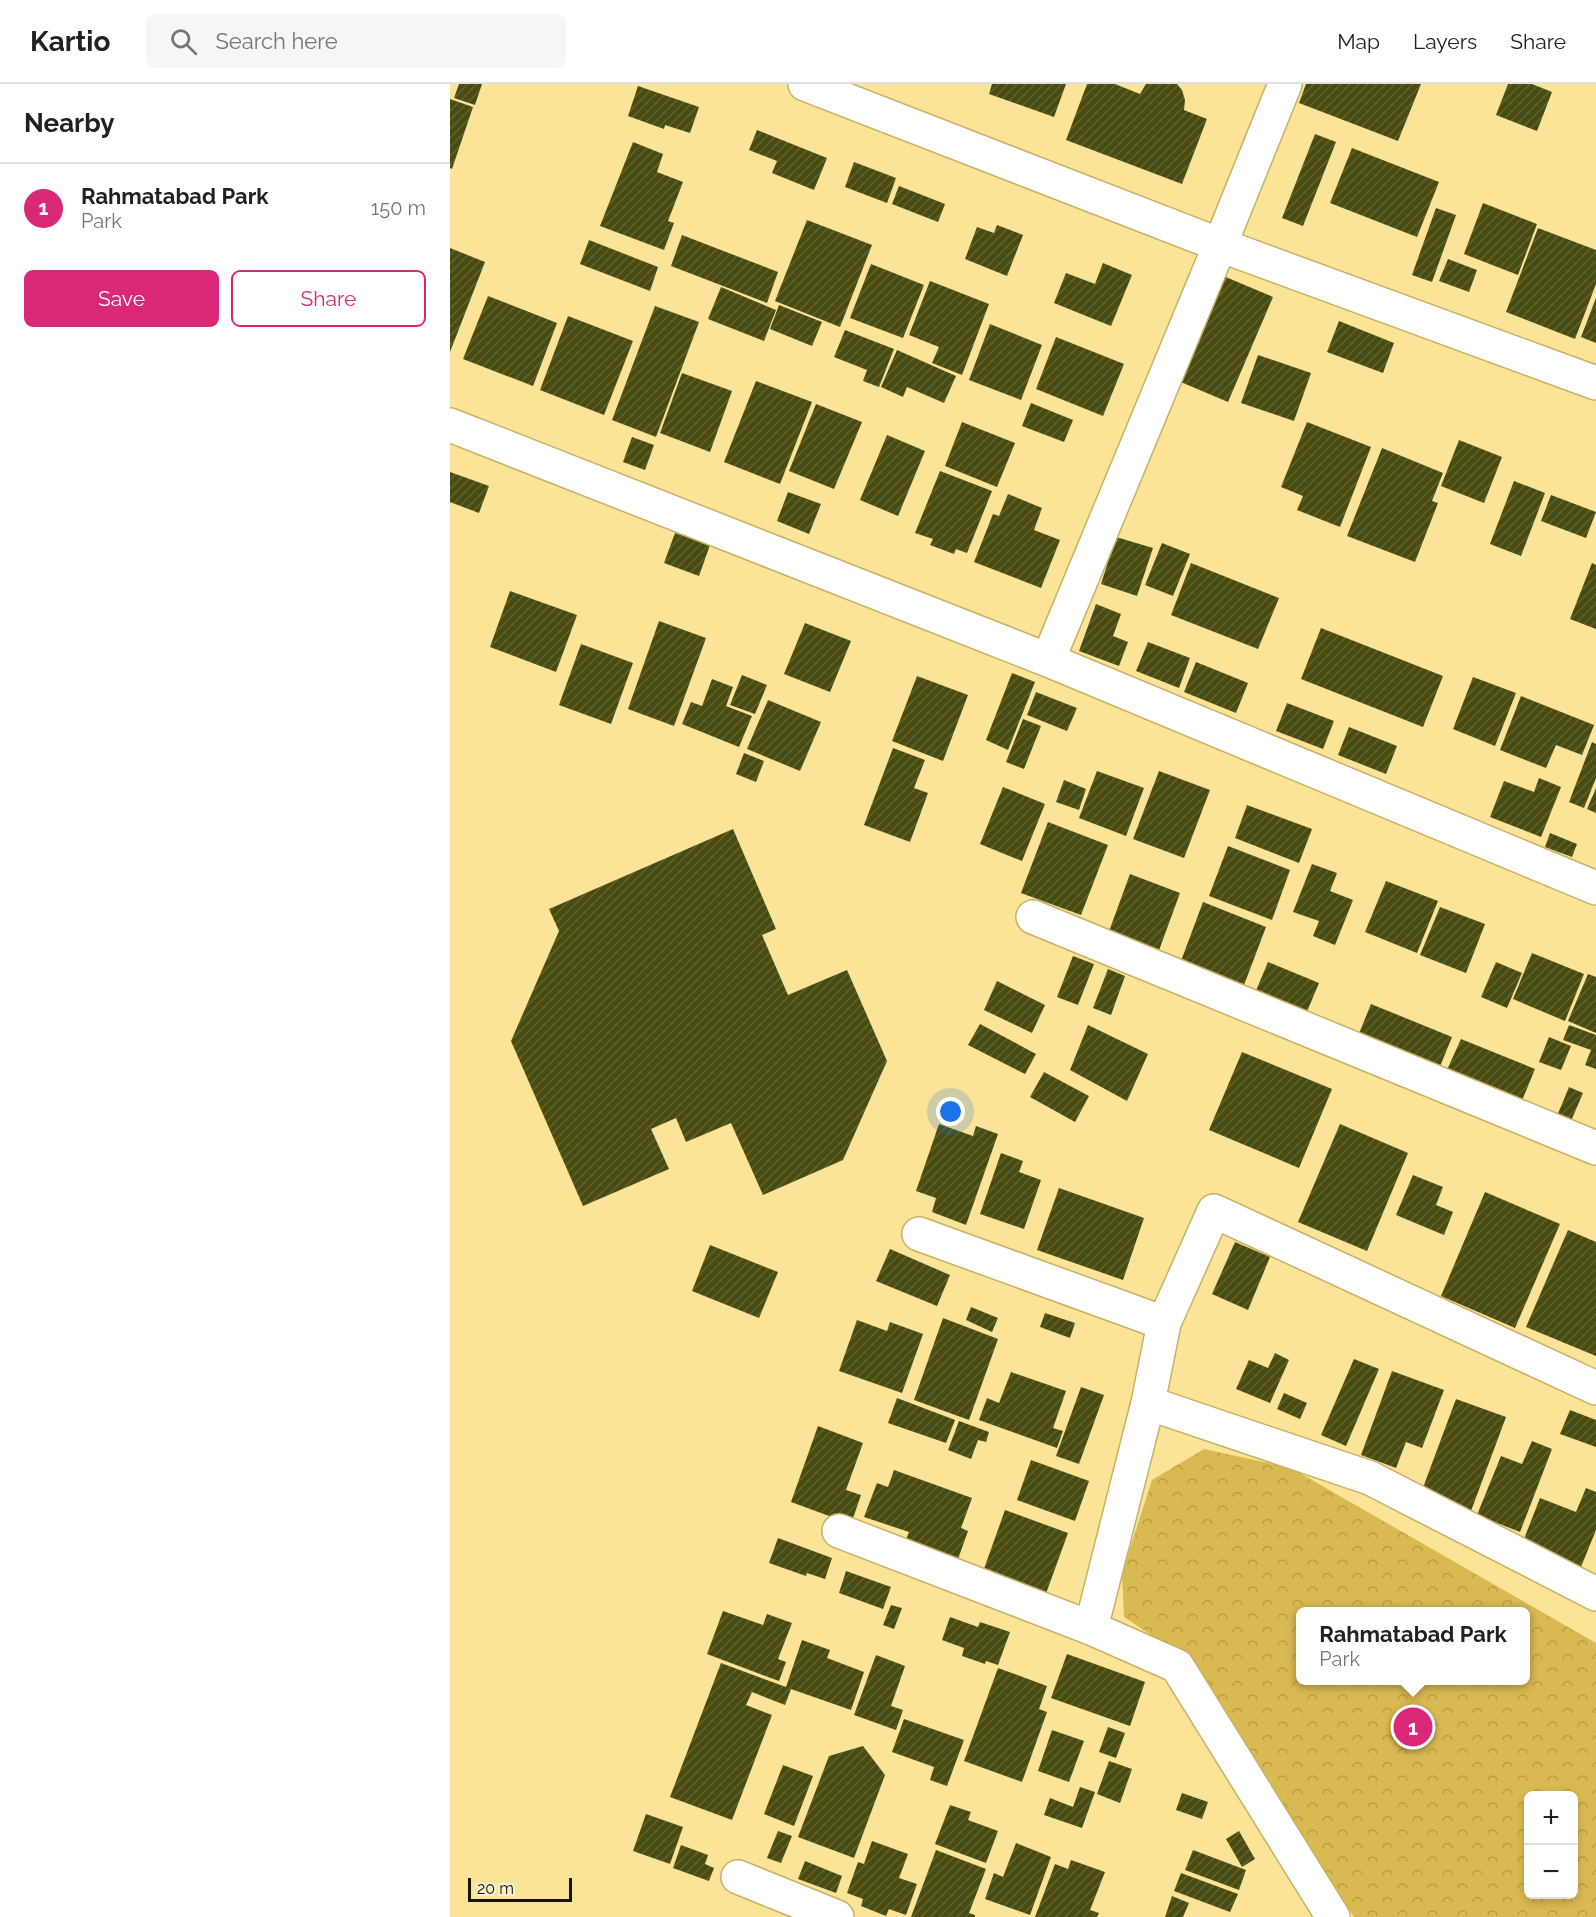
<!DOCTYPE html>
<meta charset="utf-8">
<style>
body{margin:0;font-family:Raleway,sans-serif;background:#f6f6f6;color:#202124}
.controls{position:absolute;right:18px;bottom:18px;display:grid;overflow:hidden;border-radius:9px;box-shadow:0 3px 9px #0003}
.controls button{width:54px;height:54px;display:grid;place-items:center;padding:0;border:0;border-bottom:2px solid #e0e0e0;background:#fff;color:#202124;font:30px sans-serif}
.scale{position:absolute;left:18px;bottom:15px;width:104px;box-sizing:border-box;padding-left:6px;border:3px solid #1a1300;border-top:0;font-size:16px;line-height:21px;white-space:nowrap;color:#1a1300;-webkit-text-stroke:4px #faf1d4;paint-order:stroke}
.you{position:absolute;left:501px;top:1028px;width:21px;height:21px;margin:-15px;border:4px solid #fff;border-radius:50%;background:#1a73e8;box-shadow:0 0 0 9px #1a73e833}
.badge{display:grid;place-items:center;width:39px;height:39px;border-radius:50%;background:#db2777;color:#fff;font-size:20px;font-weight:700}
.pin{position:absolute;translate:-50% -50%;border:3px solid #fff;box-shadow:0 2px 6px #0006}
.popup{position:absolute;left:846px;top:1523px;width:234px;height:78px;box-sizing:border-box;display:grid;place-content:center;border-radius:9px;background:#fff;filter:drop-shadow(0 2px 4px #0005);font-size:20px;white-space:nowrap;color:#757577}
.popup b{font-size:22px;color:#202124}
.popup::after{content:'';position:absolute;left:50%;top:100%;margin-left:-12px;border:12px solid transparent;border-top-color:#fff}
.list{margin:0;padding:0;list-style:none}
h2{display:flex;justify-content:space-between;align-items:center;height:78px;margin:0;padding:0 24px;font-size:26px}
h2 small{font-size:20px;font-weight:400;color:#757577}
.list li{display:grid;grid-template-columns:39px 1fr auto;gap:18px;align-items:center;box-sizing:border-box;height:90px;padding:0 24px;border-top:2px solid #e0e0e0}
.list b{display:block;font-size:22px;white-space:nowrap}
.list p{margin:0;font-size:20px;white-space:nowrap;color:#757577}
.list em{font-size:20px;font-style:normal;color:#757577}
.actions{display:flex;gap:12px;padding:18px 24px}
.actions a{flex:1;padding:14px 0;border:2px solid #db2777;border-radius:9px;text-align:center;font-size:21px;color:#db2777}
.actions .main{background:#db2777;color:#fff}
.icon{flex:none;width:33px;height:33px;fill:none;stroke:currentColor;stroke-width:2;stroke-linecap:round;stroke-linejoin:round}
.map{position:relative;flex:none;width:1146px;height:1833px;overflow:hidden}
header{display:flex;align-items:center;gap:36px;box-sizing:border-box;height:84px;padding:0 30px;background:#fff;border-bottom:2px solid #e0e0e0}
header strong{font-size:28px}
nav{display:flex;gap:33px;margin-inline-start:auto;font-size:21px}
.search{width:420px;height:54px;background:#f6f6f6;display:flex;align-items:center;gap:15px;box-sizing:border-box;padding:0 21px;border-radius:9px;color:#757577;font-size:22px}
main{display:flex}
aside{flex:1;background:#fff}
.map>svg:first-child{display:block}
.park{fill:url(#park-crowns);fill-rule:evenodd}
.building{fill:url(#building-hatch)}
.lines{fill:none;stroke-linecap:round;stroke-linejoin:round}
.minor-casing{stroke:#c8b166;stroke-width:36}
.minor{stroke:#fff;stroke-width:33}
</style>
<header>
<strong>Kartio</strong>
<div class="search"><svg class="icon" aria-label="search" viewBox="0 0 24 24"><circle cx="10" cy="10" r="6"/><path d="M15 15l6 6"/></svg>Search here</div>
<nav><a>Map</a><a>Layers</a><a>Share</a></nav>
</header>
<main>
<aside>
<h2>Nearby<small></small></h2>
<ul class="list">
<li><span class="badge">1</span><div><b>Rahmatabad Park</b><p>Park</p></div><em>150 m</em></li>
</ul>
<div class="actions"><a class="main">Save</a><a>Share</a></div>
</aside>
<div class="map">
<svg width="1146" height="1833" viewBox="0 0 1146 1833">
<defs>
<pattern id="park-crowns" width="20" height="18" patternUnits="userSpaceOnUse" patternTransform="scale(1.5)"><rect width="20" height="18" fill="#d9b951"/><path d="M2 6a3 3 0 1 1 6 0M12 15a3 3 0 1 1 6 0" fill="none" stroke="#ba9e45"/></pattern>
<pattern id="building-hatch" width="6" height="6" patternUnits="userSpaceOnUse" patternTransform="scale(1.5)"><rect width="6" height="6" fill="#494c11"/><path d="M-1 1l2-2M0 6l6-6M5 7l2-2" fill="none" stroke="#606231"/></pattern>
</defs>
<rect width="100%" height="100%" fill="#fbe397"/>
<path class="park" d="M754,1365l87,19 305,175v274h-242l-168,-259 -62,-41 -2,-44 30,-93zM850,1528h226v68h-226zM1078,1712h46v98h-46z"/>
<path class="building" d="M9,0h23l-7,21 -21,-7z
M542,0h74l-12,33 -65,-23z
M637,0h28l25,10 6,-10h31l5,6 3,10 -1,10 23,9 -25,65 -116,-44z
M856,0h115l-23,57 -99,-38z
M1058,0h24l20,8 -15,39 -41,-16z
M188,2l61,21 -9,26 -25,-8 -1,4 -36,-13z
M0,15l23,8 -21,62 -2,-1z
M307,46l70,28 -13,32 -42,-17 5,-12 -28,-11z
M865,50l21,8 -33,84 -21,-8z
M183,58l30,12 -6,18 26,10 -15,39 6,2 -10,27 -64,-24z
M902,64l87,34 -22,55 -87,-34z
M404,78l42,16 -9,25 -42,-16z
M449,102l46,18 -7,18 -46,-18z
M1033,119l54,21 -19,51 -54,-21z
M986,124l20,7 -24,67 -20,-7z
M357,136l65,25 -32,82 -65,-26z
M547,141l26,10 -16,41 -42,-17 12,-32 17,6z
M1088,144l58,22v34l-21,55 -69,-27z
M232,151l96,37 -11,31 -96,-37z
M139,156l69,27 -8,24 -70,-27z
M0,164l35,14 -35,90z
M998,175l29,11 -8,22 -30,-11z
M653,179l29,12 -21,51 -57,-23 12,-30 29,11z
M421,180l53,21 -21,53 -53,-20z
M771,191l52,22 -45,105 -52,-22z
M480,197l59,23 -27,71 -30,-12 7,-16 -30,-12z
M271,203l55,23 -12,31 -56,-22z
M38,212l69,27 -24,63 -70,-27z
M1146,214v45l-15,-6z
M329,221l43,17 -10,24 -42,-17z
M205,222l44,16 -43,115 -44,-17z
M118,232l65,25 -29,74 -64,-25z
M889,237l55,22 -11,30 -56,-21z
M540,240l52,21 -21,55 -52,-20z
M395,246l49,19 -15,38 -16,-6 4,-11 -33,-13z
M606,253l68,27 -21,52 -67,-27z
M447,266l59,26 -12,27 -37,-16 -4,10 -22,-10z
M808,271l53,18 -17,48 -53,-18z
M232,289l50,18 -22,61 -50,-19z
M306,297l56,21 -32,82 -56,-22z
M581,319l42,17 -9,22 -42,-16z
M366,320l46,18 -28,67 -45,-18z
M512,338l53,21 -18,44 -52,-21z
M857,338l64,25 -31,80 -43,-17 6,-14 -22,-9z
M437,351l38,16 -27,65 -38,-16z
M182,353l22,8 -9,25 -22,-8z
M1009,356l43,17 -18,46 -43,-17z
M932,364l61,25 -11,28 6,2 -23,59 -68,-26z
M490,387l52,20 -25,62 -11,-4 -2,5 -24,-9 3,-6 -18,-6z
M0,388l39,14 -10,27 -29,-11z
M1064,397l31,12 -24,63 -31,-12z
M338,408l33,12 -12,30 -32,-13z
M558,410l34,14 -8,22 26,10 -19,48 -67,-26 19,-48 6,2z
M1101,411l45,17 -10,26 -45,-17z
M225,449l35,12 -11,31 -35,-13z
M666,453l37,11 -16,48 -36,-12z
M712,459l28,11 -17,42 -28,-11z
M741,479l88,35 -21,51 -87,-34z
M1142,479l4,2v64l-26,-10z
M60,507l67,24 -21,57 -66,-25z
M646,520l25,10 -8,22 15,6 -9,24 -40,-15z
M209,537l47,17 -32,88 -46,-17z
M355,539l46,18 -21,51 -46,-18z
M871,544l122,48 -20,51 -122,-48z
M698,558l42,16 -11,30 -43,-17z
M131,560l52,19 -22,61 -52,-19z
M746,578l52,21 -12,30 -52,-21z
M562,589l23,9 -27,68 -22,-10z
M292,591l25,10 -12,29 -25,-9z
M467,592l51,19 -25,66 -51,-20z
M1023,593l43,16 -21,53 -42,-17z
M262,595l21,8 -7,19 26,10 -13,31 -57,-23 9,-22 11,4z
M586,608l41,16 -10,23 -40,-16z
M1071,612l73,29 -12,30 -26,-10 -10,23 -46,-18z
M318,616l53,22 -21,49 -53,-22z
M837,619l47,18 -11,28 -47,-18z
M573,635l18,7 -17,43 -18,-7z
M899,643l48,19 -11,28 -48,-19z
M1142,658l4,2v34l-12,30 -15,-6z
M443,664l32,12 -11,28 14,5 -18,49 -46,-17z
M294,669l20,8 -8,21 -20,-8z
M647,687l47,17 -18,48 -47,-18z
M709,687l51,19 -26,68 -51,-19z
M1089,694l22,9 -20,50 -51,-20 14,-36 30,11z
M614,696l22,9 -7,21 -23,-8z
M553,703l42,17 -23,57 -42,-17z
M1146,704v25l-9,-4z
M797,721l65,24 -13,34 -64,-25z
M598,738l60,23 -27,70 -60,-22z
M283,745l43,100 -14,6 26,60 59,-25 40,91 -44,99 -80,35 -32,-72 -45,19 -10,-24 -25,11 18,40 -86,37 -72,-165 48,-110 -10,-22z
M1100,749l27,11 -5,13 -27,-10z
M778,762l62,24 -18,50 -63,-24z
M862,780l25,9 -7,18 23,9 -18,45 -22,-9 6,-15 -26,-9z
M680,790l50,19 -22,60 -50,-19z
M936,797l52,20 -21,52 -52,-21z
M753,818l63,25 -25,66 -63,-24z
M990,823l45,17 -19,49 -46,-18z
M1082,869l52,21 -19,47 -52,-22z
M623,872l21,8 -16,41 -21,-8z
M818,878l51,21 -13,31 -51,-21z
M1046,878l26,11 -15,35 -26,-11z
M658,885l17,7 -14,39 -18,-7z
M1138,890l8,3v56l-28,-12z
M547,897l48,24 -13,28 -48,-23z
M921,920l81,33 -13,32 -81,-33z
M530,940l56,30 -11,20 -57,-29z
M638,941l60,29 -21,47 -57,-31z
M1119,941l27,10v34l-11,-4 6,-15 -28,-10z
M1099,953l22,9 -10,24 -22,-8z
M1011,955l74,30 -14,34 -75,-31z
M792,968l90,37 -33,79 -90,-38z
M594,988l45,24 -14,26 -45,-25z
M1119,1003l14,6 -12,28 -14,-5z
M489,1040l34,12 3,-10 22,8 -32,91 -34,-13 4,-14 -20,-7z
M890,1040l68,29 -41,98 -69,-29z
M551,1069l22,8 -4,11 22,8 -17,49 -44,-15z
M963,1091l30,12 -7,18 17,7 -9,23 -48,-20z
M609,1104l85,30 -21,62 -86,-30z
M1035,1108l75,32 -45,104 -74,-32z
M1118,1146l28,12v114l-70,-29z
M785,1158l35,15 -22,53 -36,-16z
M260,1161l68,27 -19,46 -67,-27z
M440,1165l60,26 -13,31 -61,-25z
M521,1223l27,11 -6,14 -26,-12z
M595,1229l30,10 -5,15 -30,-11z
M493,1234l55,21 -29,81 -55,-20z
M407,1236l30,11 3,-9 33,12 -21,59 -63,-22z
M825,1269l14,7 -19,43 -34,-14 13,-29 19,8z
M904,1275l25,10 -33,77 -25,-11z
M942,1287l52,19 -22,58 -16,-6 -10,26 -35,-13z
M561,1288l55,19 -13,37 10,3 -6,17 -78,-28 8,-22 12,5z
M631,1303l23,8 -25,69 -23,-8z
M834,1309l23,10 -7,16 -23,-10z
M447,1314l58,22 -9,23 -58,-20z
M1006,1315l50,18 -35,94 -50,-18z
M1120,1326l26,10v27l-36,-13z
M509,1337l30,11 -3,10 -8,-2 -7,19 -23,-9z
M368,1342l45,17 -17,47 15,5 -10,29 -60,-22z
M1082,1357l20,8 -32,83 -43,-17 24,-59 21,8z
M581,1376l58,21 -14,40 -58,-21z
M444,1386l78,28 -11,30 7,3 -11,31 -52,-20 4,-10 -45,-15 13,-34 11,4z
M1136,1404l10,4v38l-15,37 -59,-23 18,-46 36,14z
M555,1426l63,23 -24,66 -64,-19z
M328,1454l54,20 -7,21 -18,-6 -1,3 -37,-13z
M396,1487l45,16 -8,22 -44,-16z
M441,1521l11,3 -8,21 -11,-4z
M273,1527l40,14 4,-11 25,9 -14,36 8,3 -7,19 -72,-27z
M500,1533l28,10 2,-5 30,10 -12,33 -12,-4 -1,3 -23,-8 2,-8 -22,-8z
M352,1556l28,10 -3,8 37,14 -13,38 -60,-21 -6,16 -33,-13 -6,13 26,10 -40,105 -62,-23 51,-134 65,24z
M617,1570l78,28 -15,44 -79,-28z
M426,1571l29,11 -14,40 12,4 -7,20 -42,-15z
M548,1584l49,18 -8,23 8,3 -25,70 -58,-21z
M454,1635l60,21 -17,46 -17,-6 4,-13 -42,-15z
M658,1643l17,6 -9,25 -17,-6z
M602,1646l32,11 -15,41 -31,-11z
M413,1662l22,29 -31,83 -56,-21 31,-81z
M659,1677l23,8 -12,34 -23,-9z
M333,1681l30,11 -19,50 -30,-12z
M630,1703l15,5 -13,36 -38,-13 6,-17 23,9z
M732,1709l26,9 -6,17 -26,-9z
M500,1721l21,7 -3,8 30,11 -12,32 -51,-19z
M196,1730l37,13 -13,37 -37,-13z
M328,1747l14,5 -11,27 -14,-5z
M789,1747l16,28 -13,8 -16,-28z
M422,1757l36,13 -9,24 18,6 -11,31 -17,-6 -3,7 -25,-10 2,-7 -16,-6 11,-31 6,2z
M566,1759l35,14 -21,58 -45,-16 9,-26 9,4z
M231,1761l27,10 -3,9 9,4 -5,13 -36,-13z
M486,1766l50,19 -17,44 6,2v2h-64z
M743,1766l53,20 -7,20 -54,-20z
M621,1776l34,12 -15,38 9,3 -2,4h-62l20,-53 13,5z
M355,1777l37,15 -6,17 -38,-14z
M731,1789l57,21 -8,18 -56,-21z
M722,1812l17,7 -6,14h-18z"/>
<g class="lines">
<defs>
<path id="minor" d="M355,0l415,161 376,138
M0,341l598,235 548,228
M598,576l172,-415 65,-161
M583,833l563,231
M469,1150l245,89
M698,1319l222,75 226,116
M389,1447l252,97 86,38 156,251
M641,1544l57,-225 16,-80 50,-112 382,177
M288,1793l99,40"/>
</defs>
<use href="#minor" class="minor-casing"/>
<use href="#minor" class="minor"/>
</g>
</svg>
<div class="controls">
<button>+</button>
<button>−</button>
</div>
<div class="scale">20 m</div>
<div class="you"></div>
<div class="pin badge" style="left:963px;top:1643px">1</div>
<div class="popup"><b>Rahmatabad Park</b>Park</div>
</div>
</main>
